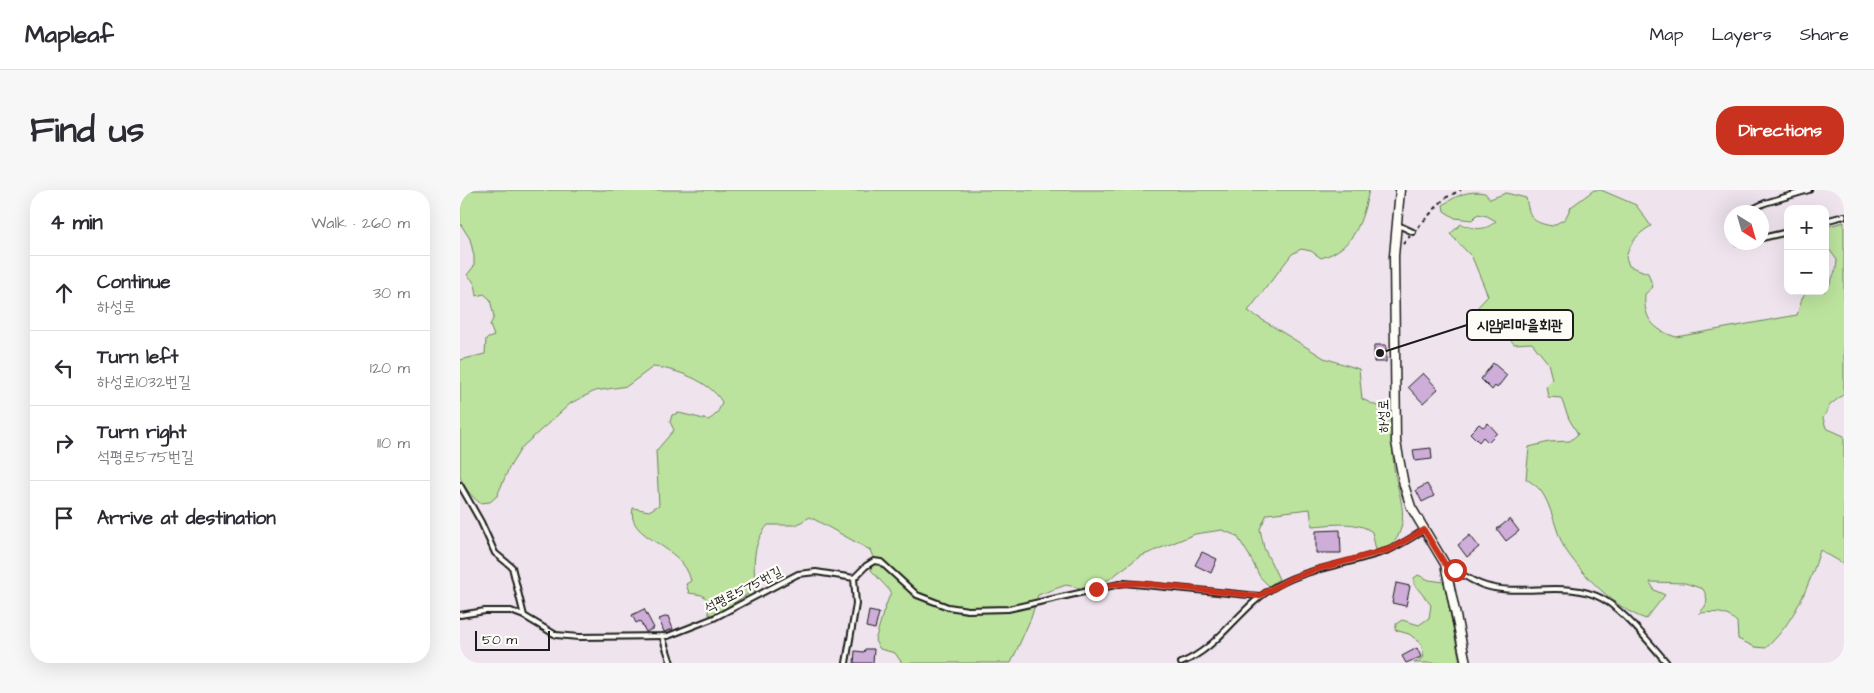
<!DOCTYPE html>
<meta charset="utf-8">
<style>
body{margin:0;font-family:"Architects Daughter","Poor Story",sans-serif;background:#f7f7f7;color:#2b2b33}
.controls{position:absolute;right:15px;top:15px;display:grid;overflow:hidden;border-radius:10px;box-shadow:0 5px 20px #0002}
.controls button{width:45px;height:45px;display:grid;place-items:center;padding:0;border:0;border-bottom:1px solid #e1e1e2;background:#fff;color:#2b2b33;font:25px sans-serif}
.compass{position:absolute;left:1264px;top:15px;width:45px;height:45px;border-radius:50%;background:#fff;box-shadow:0 5px 20px #0002;rotate:143deg}
.scale{position:absolute;left:15px;bottom:12px;width:75px;box-sizing:border-box;padding-left:5px;border:2px solid #1c1c1c;border-top:0;font-size:14px;line-height:18px;white-space:nowrap;color:#1c1c1c;-webkit-text-stroke:4px #fdfcf7;paint-order:stroke}
.stop{position:absolute;width:15px;height:15px;margin:-11px;border:4px solid #c8321e;border-radius:50%;background:#fff}
.stop.end{background:#c8321e;border-color:#fff;box-shadow:0 1px 5px #0008}
.list{margin:0;padding:0;list-style:none}
h2{display:flex;justify-content:space-between;align-items:center;height:65px;margin:0;padding:0 20px;font-size:21px}
h2 small{font-size:16px;font-weight:400;color:#7c7c81}
.list li{display:grid;grid-template-columns:32px 1fr auto;gap:15px;align-items:center;box-sizing:border-box;height:75px;padding:0 20px;border-top:1px solid #e1e1e2}
.list b{display:block;font-size:19px;white-space:nowrap}
.list p{margin:0;font-size:16px;white-space:nowrap;color:#7c7c81}
.list em{font-size:16px;font-style:normal;color:#7c7c81}
.icon{flex:none;width:28px;height:28px;fill:none;stroke:currentColor;stroke-width:2;stroke-linecap:round;stroke-linejoin:round}
.map{position:relative;flex:none;width:1384px;height:473px;overflow:hidden;border-radius:20px}
header{display:flex;align-items:center;gap:30px;box-sizing:border-box;height:70px;padding:0 25px;background:#fff;border-bottom:1px solid #e1e1e2}
header strong{font-size:24px}
nav{display:flex;gap:28px;margin-inline-start:auto;font-size:18px}
.intro{display:flex;align-items:center;justify-content:space-between;box-sizing:border-box;height:120px;padding:0 30px}
h1{margin:0;font-size:35px}
.button{padding:12px 22px;border-radius:20px;background:#c8321e;color:#fff;font-size:18px;font-weight:700}
main{display:flex;gap:30px;padding:0 30px}
aside{flex:1;background:#fff;border-radius:20px;box-shadow:0 5px 20px #0002}
.map>svg:first-child{display:block}
.green{fill:#bce39e;stroke:#6c805d}
.building{fill:#ceadd9;stroke:#1c1c1c}
.lines{fill:none;stroke-linecap:round;stroke-linejoin:round}
.service-casing{stroke:#1c1c1c;stroke-width:8}
.minor-casing{stroke:#1c1c1c;stroke-width:11}
.path{stroke:#1c1c1c;stroke-width:2;stroke-dasharray:4 4;stroke-linecap:butt}
.service{stroke:#fdfcf7;stroke-width:4}
.minor{stroke:#fdfcf7;stroke-width:8}
.route{stroke:#c8321e;stroke-width:6}
.labels{text-anchor:middle;stroke-width:4.5;stroke-linejoin:round;paint-order:stroke}
.street-label{font-size:14px;fill:#1c1c1c;stroke:#fdfcf7}
.leader{fill:none;stroke:#1c1c1c;stroke-width:2}
.callout-dot{fill:#1c1c1c;stroke:#fdfcf7;stroke-width:2}
.callout{fill:#fdfcf7;stroke:#1c1c1c;stroke-width:2}
.callout-label{font-size:15px;text-anchor:middle;font-weight:bold;fill:#1c1c1c}
</style>
<header>
<strong>Mapleaf</strong>
<nav><a>Map</a><a>Layers</a><a>Share</a></nav>
</header>
<div class="intro"><h1>Find us</h1><a class="button">Directions</a></div>
<main>
<aside>
<h2>4 min<small>Walk · 260 m</small></h2>
<ul class="list">
<li><svg class="icon" aria-label="ahead" viewBox="0 0 24 24"><path d="M12 20V5M6 11l6-6 6 6"/></svg><div><b>Continue</b><p>하성로</p></div><em>30 m</em></li>
<li><svg class="icon" aria-label="left" viewBox="0 0 24 24"><path d="M17 20v-9H6M10 6l-5 5 5 5"/></svg><div><b>Turn left</b><p>하성로1032번길</p></div><em>120 m</em></li>
<li><svg class="icon" aria-label="right" viewBox="0 0 24 24"><path d="M7 20v-9h11M14 6l5 5-5 5"/></svg><div><b>Turn right</b><p>석평로575번길</p></div><em>110 m</em></li>
<li><svg class="icon" aria-label="arrive" viewBox="0 0 24 24"><path d="M6 21V4h12l-3 4 3 4H6"/></svg><div><b>Arrive at destination</b></div></li>
</ul>
</aside>
<div class="map">
<svg width="1384" height="473" viewBox="0 0 1384 473">
<rect width="100%" height="100%" fill="#efe4ee"/>
<filter id="ink" filterUnits="userSpaceOnUse"><feTurbulence type="fractalNoise" baseFrequency=".02" numOctaves="2"/><feDisplacementMap in="SourceGraphic" scale="10" xChannelSelector="R" yChannelSelector="G"/><feConvolveMatrix kernelMatrix="1 2 1 2 8 2 1 2 1" color-interpolation-filters="sRGB"/></filter>
<g filter="url(#ink)">
<path class="green" d="M0,0h909c-7,31 -14,58 -48,68l-10,-7 -10,-2 -9,5 -44,57 76,47 35,11 3,30 15,7h13c1,21 2,41 4,62 3,23 15,45 4,68 -3,8 -14,11 -22,14l-4,-18c-15,-12 -41,-7 -60,-6l-2,-17 -43,5 -7,15 4,19 15,31 -10,7 -9,-9 -11,-22 -12,-19 -15,-6 -27,4 -56,23 -31,23 -28,8 -14,-3 -28,10 -7,23 -20,45h-109l-7,-10 -15,-4 -5,-8 8,-28 8,-21 -20,-22 2,-13 -3,-7 -60,-33 -14,8h-28c-16,18 -15,41 -12,64l-38,24 -9,2 -1,-15 -6,-5 -13,-2 -3,-9 5,-3c-8,-38 -66,-41 -58,-73l16,3 10,-6 -3,-54 18,-21 -4,-8 2,-7 7,-2 29,7c8,-4 11,-9 14,-18 -12,-21 -46,-33 -69,-35l-26,19 -32,5 -24,12 -49,44 -13,21 -12,28 -7,6 -10,1c-9,-7 -15,-15 -20,-26v-117l25,-6 1,-15 8,-3 -4,-11 4,-8 -4,-18 -6,-5 -7,2c-1,-9 -2,-15 -10,-21l7,-9v-10l-4,-17 -10,-16z
M1134,0h7l35,15 15,21c-14,8 -20,16 -25,31l3,9 19,7 5,14 -8,7c-2,25 9,36 31,43l121,-22 5,-16 5,-8h18v-5h4l7,-17 1,-9 -9,-12 -3,-21 19,-5v172l-14,11 -7,13 3,10 18,8v128l-24,-14c-11,37 -26,72 -54,98l-11,-1 -17,-8 -1,-17c-12,-11 -22,-10 -38,-9 9,-8 10,-13 4,-24l-18,-6 -35,-1 4,8 11,5 -19,24c-29,-9 -66,-46 -82,-72 -9,-17 -12,-41 -23,-56 -4,-5 -10,-9 -15,-12l3,-32 20,-5 21,-1 8,-7 -9,-15 -8,-21 -13,-1 -2,-12 6,-6 -4,-16 -16,-20 -18,1 -4,-5 5,-7 -5,-7 -25,-3 -8,-5 -2,-7 13,-14 -16,-39 -22,-23 11,-10c14,5 23,8 35,-3l-9,-5 -9,-2 -6,6 -17,-2 -11,-7 -1,-6c14,-10 25,-15 42,-12l5,6 16,-6 20,5c4,20 5,24 26,28l13,-7 6,-12z
M958,385l11,5 15,2 16,81h-46l10,-6 -3,-14 -12,-9 -14,-4 1,-6 6,-4 17,5 10,-7 2,-13 -17,-21v-6z"/>
<path class="building" d="M914,155h12v17h-12z
M1033,173l14,12 -10,13 -2,-2 -3,4 -11,-11z
M963,183l15,16 -15,14 -15,-16z
M1028,233l9,10 -9,9 -5,-5 -4,5 -9,-9 9,-9 4,3z
M971,258l1,11 -17,2 -2,-11z
M967,294l7,12 -12,6 -6,-12z
M1050,329l9,12 -13,10 -9,-12z
M880,340l1,23h-25v-22z
M1010,345l9,12 -12,10 -9,-12z
M742,362l15,7 -6,14 -16,-8z
M936,393l14,3 -4,20 -14,-3z
M184,419l10,19 -8,4 -6,-11 -4,2 -4,-8z
M409,421l10,2 -4,16 -9,-2z
M208,426l5,13 -9,3 -5,-13z
M957,458l4,9 -15,6 -4,-7z
M405,459h9l-1,14h-19l1,-12 9,1z"/>
<g class="lines">
<defs>
<path id="service" d="M1286,22l19,-9 44,-13
M1365,31l19,-5
M938,35l15,7
M1302,48l26,-6
M1278,52h8
M0,295l21,37 14,31 17,14 12,49
M986,374c13,8 25,18 40,22 37,11 81,-7 117,13 21,12 48,45 64,64
M0,425l25,-4h26l13,5 32,19 23,2 89,-1 46,-18 84,-44 18,-2 38,6 12,-12 8,-5 7,1 36,33 31,12 20,3 40,-1 116,-26 135,13
M202,446l9,27
M386,473l10,-59 -2,-26
M721,473c40,-16 59,-58 97,-78 35,-19 76,-21 113,-36 11,-5 22,-12 33,-19"/>
<path id="minor" d="M940,0l-6,66 2,186 8,43 7,22 34,57 21,99"/>
</defs>
<use href="#service" class="service-casing"/>
<use href="#minor" class="minor-casing"/>
<path class="path" d="M958,37l27,-29 16,-8
M943,54l7,-8"/>
<use href="#service" class="service"/>
<use href="#minor" class="minor"/>
</g>
</g>
<g class="lines" filter="url(#ink)">
<path class="route" d="M636,399l15,-4 26,-2 122,13 33,-18 26,-9 73,-20 33,-19 21,34 10,6"/>
</g>
<g class="labels">
<g class="street-label">
<text transform="translate(923 226) rotate(-91)" y="5">하성로</text>
<text transform="translate(283 399) rotate(-27)" y="5">석평로575번길</text>
</g>
</g>
<path class="leader" d="M920 163L1007 135"/>
<circle class="callout-dot" cx="920" cy="163" r="5"/>
<rect class="callout" x="1007" y="120" width="106" height="30" rx="5"/>
<g class="callout-label">
<text x="1060" y="140">시암1리마을회관</text>
</g>
</svg>
<div class="controls">
<button>+</button>
<button>−</button>
</div>
<svg class="compass" viewBox="-18 -18 36 36"><path d="M0-13l5 13h-10z" fill="#e53935"/><path d="M0 13l5-13h-10z" fill="#7c7c81"/></svg>
<div class="scale">50 m</div>
<div class="stop" style="left:995px;top:380px"></div>
<div class="stop end" style="left:636px;top:399px"></div>
</div>
</main>
